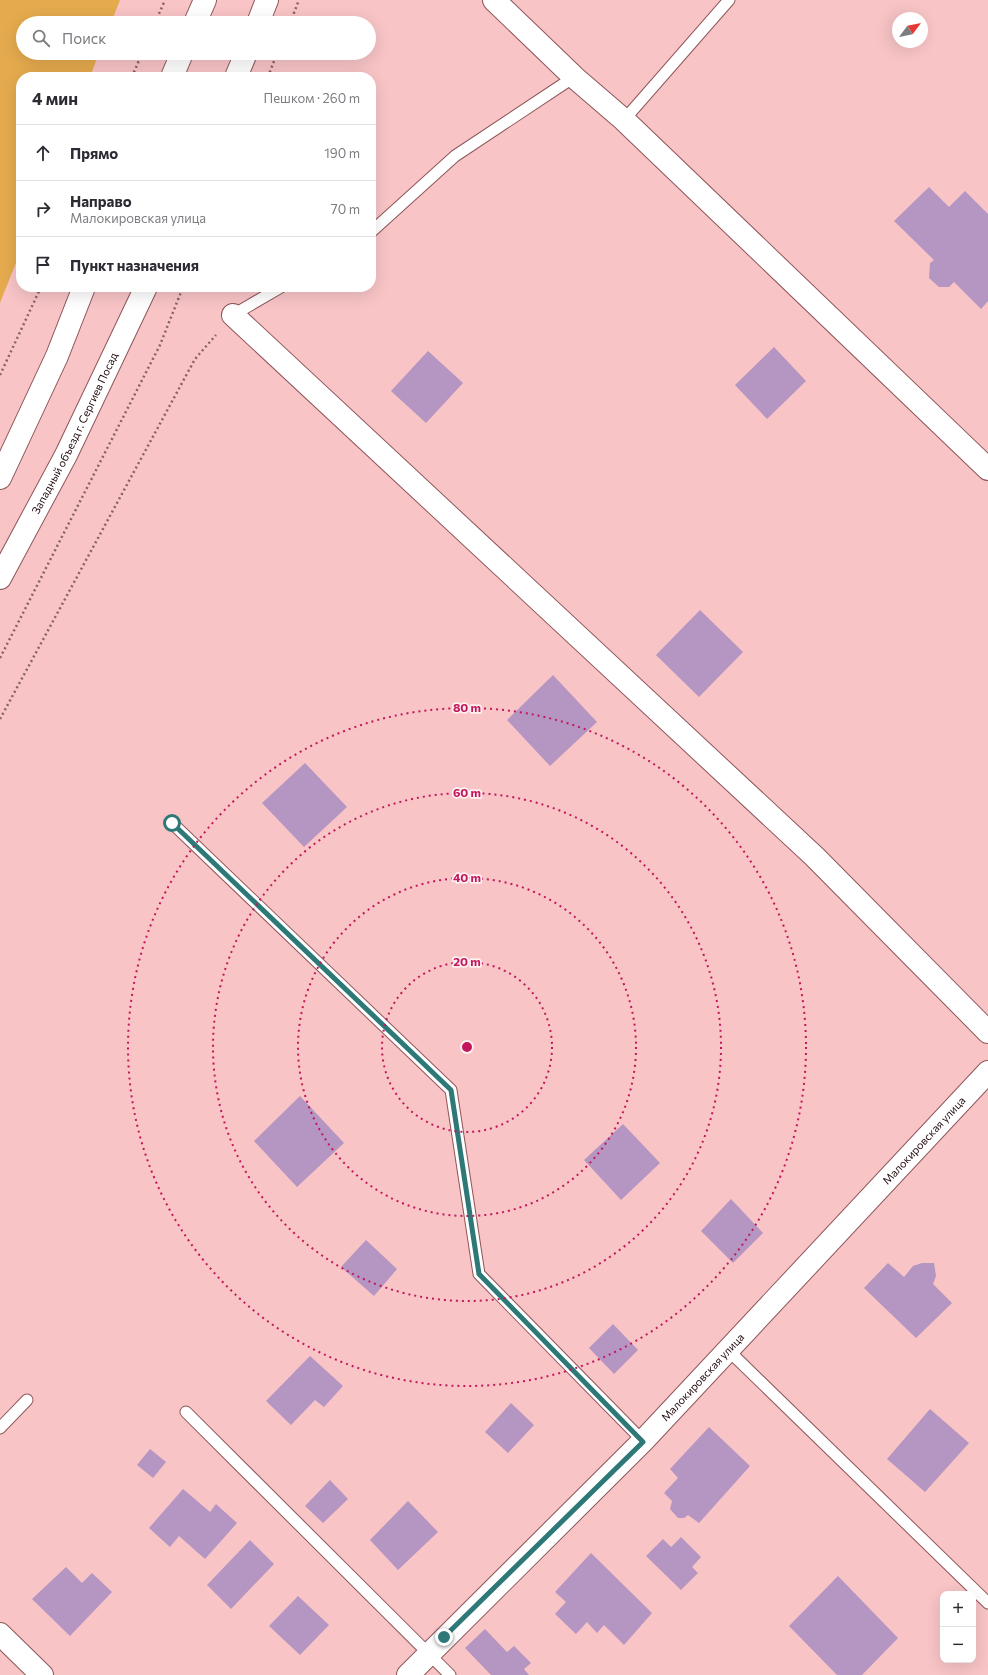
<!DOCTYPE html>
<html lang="ru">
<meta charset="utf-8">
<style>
body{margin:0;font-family:Commissioner,sans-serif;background:#f7f7f7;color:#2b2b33}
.controls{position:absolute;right:12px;bottom:12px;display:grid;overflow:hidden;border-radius:8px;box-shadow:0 4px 16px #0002}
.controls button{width:36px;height:36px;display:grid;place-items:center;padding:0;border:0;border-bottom:1px solid #e1e1e2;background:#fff;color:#2b2b33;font:20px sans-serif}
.compass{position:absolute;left:892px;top:12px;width:36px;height:36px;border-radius:50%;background:#fff;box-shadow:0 4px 16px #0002;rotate:58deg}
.stop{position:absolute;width:12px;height:12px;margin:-9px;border:3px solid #2e7878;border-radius:50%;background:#fff}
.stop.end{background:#2e7878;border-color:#fff;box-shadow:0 1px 4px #0008}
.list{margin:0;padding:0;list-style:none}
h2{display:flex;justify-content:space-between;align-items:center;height:52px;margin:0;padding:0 16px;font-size:17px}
h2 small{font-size:13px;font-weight:400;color:#7c7c81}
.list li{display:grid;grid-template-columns:26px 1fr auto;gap:12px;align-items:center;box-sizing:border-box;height:56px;padding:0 16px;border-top:1px solid #e1e1e2}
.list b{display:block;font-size:15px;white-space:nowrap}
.list p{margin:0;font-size:13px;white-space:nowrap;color:#7c7c81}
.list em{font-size:13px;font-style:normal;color:#7c7c81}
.icon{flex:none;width:22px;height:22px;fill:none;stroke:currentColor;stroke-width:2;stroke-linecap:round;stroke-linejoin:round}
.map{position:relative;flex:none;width:988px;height:1675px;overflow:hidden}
.search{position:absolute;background:#fff;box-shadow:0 4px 16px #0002;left:16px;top:16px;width:360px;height:44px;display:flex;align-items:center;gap:10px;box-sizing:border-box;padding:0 14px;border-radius:22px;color:#7c7c81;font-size:15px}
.panel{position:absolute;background:#fff;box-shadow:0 4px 16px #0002;left:16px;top:72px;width:360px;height:220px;border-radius:16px}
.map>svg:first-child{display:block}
.green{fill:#e5aa4d}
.building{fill:#b595c2}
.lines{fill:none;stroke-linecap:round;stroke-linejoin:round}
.service-casing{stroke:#8e565a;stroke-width:13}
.minor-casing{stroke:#8e565a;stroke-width:24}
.primary-casing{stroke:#8e565a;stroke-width:24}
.path{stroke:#876365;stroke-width:2.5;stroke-dasharray:2 3;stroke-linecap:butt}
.service{stroke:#fff;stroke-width:11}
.minor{stroke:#fff;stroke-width:22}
.primary{stroke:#fff;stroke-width:22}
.route{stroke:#2e7878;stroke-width:5}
.ring{fill:none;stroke:#c2185b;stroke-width:2;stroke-dasharray:2 4}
.labels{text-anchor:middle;stroke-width:3.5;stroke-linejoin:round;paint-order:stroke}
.street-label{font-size:11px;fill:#210b0d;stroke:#fef0f1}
.centre{fill:#c2185b;stroke:#fef0f1;stroke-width:2}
.ring-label{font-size:12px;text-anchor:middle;font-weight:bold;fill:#c2185b;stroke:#fef0f1;stroke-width:3.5;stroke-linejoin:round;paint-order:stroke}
</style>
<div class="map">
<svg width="988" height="1675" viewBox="0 0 988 1675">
<rect width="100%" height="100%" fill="#f8c4c6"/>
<path class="green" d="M0,0h120l-9,23h-88v30h76l-9,24h-69v173l-21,53z"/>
<path class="building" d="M929,187l20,20 16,-16 23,23v87l-7,8 -27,-27 -5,5h-10l-10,-9 1,-15 4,-3 -40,-39z
M774,347l32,34 -39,38 -32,-34z
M428,351l35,32 -37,40 -35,-32z
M700,610l43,42 -44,45 -43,-42z
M553,675l44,47 -47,44 -43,-46z
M305,763l42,44 -43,40 -42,-44z
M300,1096l44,47 -47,44 -43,-46z
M623,1124l37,39 -39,37 -37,-40z
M731,1199l32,34 -30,30 -32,-32z
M366,1240l31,29 -23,27 -33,-29z
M888,1263l16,14 9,-11 9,-3h12l2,13 -3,8 19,19 -36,35 -52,-50z
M613,1324l25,26 -24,24 -25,-26z
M310,1356l33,30 -19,21 -9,-7 -24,25 -25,-24z
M511,1403l23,22 -26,28 -23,-21z
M930,1409l39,34 -44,49 -38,-33z
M709,1427l41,39 -51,57 -11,-8 -4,3h-6l-8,-9 2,-8 -8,-8 14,-15 -8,-9z
M150,1449l16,13 -13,16 -16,-13z
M330,1480l18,19 -25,24 -18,-17z
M183,1489l27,23 6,-8 21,19 -32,36 -26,-23 -9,11 -21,-19z
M408,1501l30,31 -40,38 -28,-30z
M681,1537l20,20 -9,10 6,6 -17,17 -35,-34 17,-17 8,8z
M250,1540l24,24 -43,45 -24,-24z
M591,1553l61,60 -28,32 -20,-20 -7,8 -10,-11 -11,12 -21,-20 11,-12 -11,-10z
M66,1567l16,16 10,-10 20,19 -42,44 -38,-37z
M838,1576l60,62 -36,37h-25l-48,-49z
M298,1596l31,29 -29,30 -31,-29z
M485,1629l22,23 7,-6 17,17 -7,6 5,6h-38l-26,-27z"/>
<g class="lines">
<defs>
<path id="service" d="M624,120l105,-120
M371,232l84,-76 119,-79
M233,315l48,-28
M172,823l279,267 28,184 164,167
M729,1351l259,252
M186,1412l264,263
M0,1428l27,-28"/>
<g id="minor">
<path d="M494,0l80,77 50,43 364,349"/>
<path d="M233,315l582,542 173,175"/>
<path d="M0,1634l42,41"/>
<path id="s1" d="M408,1675l235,-234 345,-369"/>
</g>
<g id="primary">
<path d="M195,23l10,-23"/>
<path d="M258,23l9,-23"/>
<path d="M172,77l10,-24"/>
<path d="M236,77l10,-24"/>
<path d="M0,478l57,-122 27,-69"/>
<path id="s2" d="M0,578l66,-123 80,-168"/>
</g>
</defs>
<use href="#service" class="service-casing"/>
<use href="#minor" class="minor-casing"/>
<use href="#primary" class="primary-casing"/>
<path class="path" d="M155,23l10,-23
M290,23l9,-23
M132,77l10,-24
M268,77l9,-24
M0,375l41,-88
M0,658l160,-313 23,-58
M0,719l195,-360 21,-24"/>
<use href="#service" class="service"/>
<use href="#minor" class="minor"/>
<use href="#primary" class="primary"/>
</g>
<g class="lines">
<path class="route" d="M172,823l279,267 28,184 164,168 -199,195"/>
</g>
<g class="ring">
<circle cx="467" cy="1047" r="85"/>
<circle cx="467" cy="1047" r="169"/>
<circle cx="467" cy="1047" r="254"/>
<circle cx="467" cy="1047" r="339"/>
</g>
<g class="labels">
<g class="street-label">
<text dy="4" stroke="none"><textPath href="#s2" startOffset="163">Западный объезд г. Сергиев Посад</textPath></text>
<text dy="4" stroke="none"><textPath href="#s1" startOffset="743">Малокировская улица</textPath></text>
<text dy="4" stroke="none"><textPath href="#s1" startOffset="419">Малокировская улица</textPath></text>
</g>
</g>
<circle cx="467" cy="1047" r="6" class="centre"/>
<g class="ring-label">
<text x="467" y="712">80 m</text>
<text x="467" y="797">60 m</text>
<text x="467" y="882">40 m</text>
<text x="467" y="966">20 m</text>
</g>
</svg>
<div class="controls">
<button>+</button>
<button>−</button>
</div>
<svg class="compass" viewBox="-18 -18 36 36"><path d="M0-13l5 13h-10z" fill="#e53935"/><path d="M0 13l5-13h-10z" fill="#7c7c81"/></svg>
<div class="stop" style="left:172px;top:823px"></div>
<div class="stop end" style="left:444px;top:1637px"></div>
<div class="search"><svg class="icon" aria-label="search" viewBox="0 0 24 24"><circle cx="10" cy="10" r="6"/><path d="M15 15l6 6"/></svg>Поиск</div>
<section class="panel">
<h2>4 мин<small>Пешком · 260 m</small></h2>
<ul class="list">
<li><svg class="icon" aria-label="ahead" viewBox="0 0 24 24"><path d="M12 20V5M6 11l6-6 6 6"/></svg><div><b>Прямо</b></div><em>190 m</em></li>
<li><svg class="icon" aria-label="right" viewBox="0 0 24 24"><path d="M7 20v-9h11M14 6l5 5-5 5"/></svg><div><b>Направо</b><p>Малокировская улица</p></div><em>70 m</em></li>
<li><svg class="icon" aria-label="arrive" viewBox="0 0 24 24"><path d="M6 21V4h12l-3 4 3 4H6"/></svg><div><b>Пункт назначения</b></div></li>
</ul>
</section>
</div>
